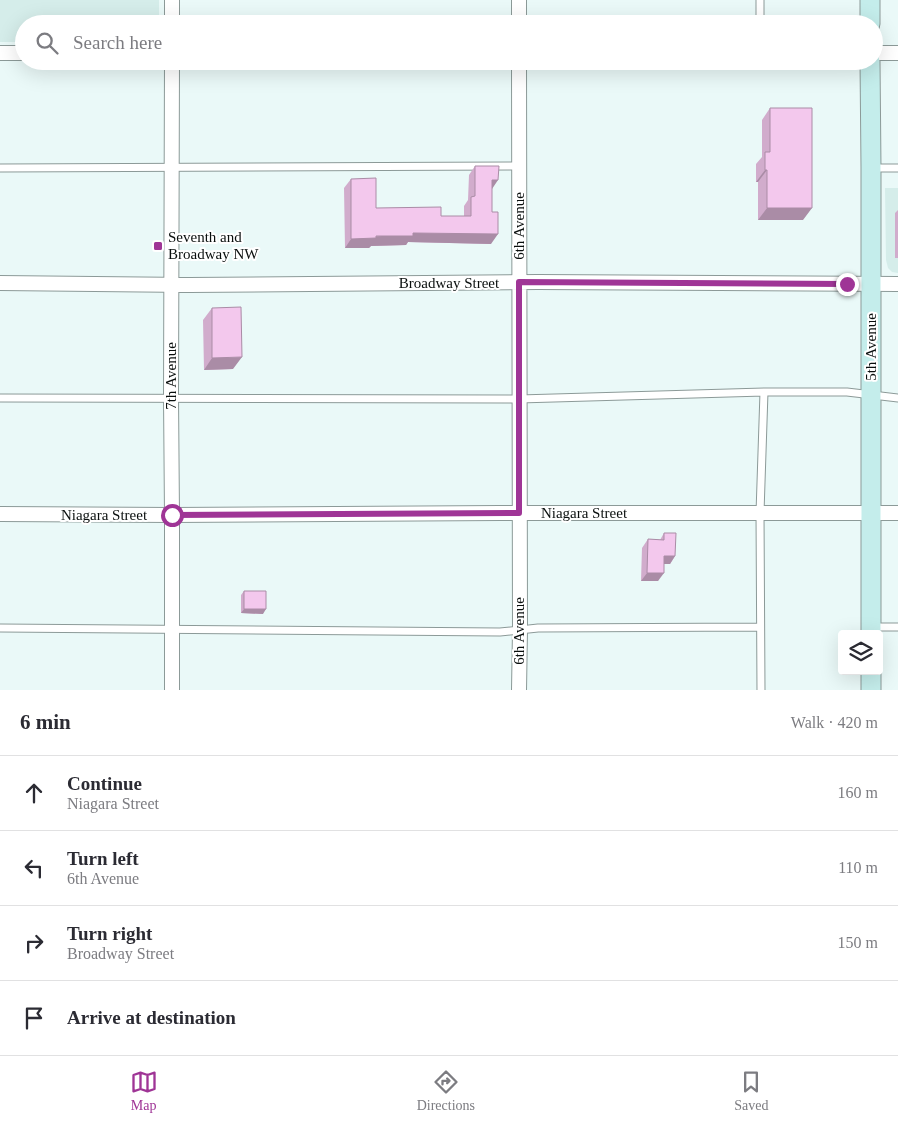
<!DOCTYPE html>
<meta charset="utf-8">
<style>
body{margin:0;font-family:"Times New Roman",serif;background:#f7f7f7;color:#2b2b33}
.controls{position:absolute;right:15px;bottom:15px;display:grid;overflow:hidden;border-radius:5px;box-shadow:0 5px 20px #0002}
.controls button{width:45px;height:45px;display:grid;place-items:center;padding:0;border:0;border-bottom:1px solid #e1e1e2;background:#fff;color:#2b2b33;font:25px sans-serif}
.stop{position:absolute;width:15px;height:15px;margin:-11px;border:4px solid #9f3596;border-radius:50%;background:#fff}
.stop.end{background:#9f3596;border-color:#fff;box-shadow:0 1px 5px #0008}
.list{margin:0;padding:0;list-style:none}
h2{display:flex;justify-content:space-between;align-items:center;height:65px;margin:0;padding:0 20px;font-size:21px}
h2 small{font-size:16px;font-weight:400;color:#7c7c81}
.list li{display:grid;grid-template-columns:32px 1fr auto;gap:15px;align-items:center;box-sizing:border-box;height:75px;padding:0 20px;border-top:1px solid #e1e1e2}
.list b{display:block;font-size:19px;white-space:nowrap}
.list p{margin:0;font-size:16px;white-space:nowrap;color:#7c7c81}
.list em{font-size:16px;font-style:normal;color:#7c7c81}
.icon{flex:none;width:28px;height:28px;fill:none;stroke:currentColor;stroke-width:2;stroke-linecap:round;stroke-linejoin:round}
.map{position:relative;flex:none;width:898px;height:690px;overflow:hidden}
.search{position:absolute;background:#fff;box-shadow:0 5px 20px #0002;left:15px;right:15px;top:15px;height:55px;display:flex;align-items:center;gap:12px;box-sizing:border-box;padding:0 18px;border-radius:28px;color:#7c7c81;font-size:19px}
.sheet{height:365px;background:#fff}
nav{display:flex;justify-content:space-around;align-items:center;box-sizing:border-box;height:70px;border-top:1px solid #e1e1e2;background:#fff;font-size:14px;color:#7c7c81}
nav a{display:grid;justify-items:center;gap:2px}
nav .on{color:#9f3596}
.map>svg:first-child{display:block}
.built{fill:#d5edea}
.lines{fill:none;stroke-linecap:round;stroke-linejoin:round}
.lane-casing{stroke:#8c9a98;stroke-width:9}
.street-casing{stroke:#8c9a98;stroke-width:16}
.secondary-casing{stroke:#8c9a98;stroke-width:21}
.lane{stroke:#fff;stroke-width:7}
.street{stroke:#fff;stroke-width:14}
.secondary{stroke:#c4edeb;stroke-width:19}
.wall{fill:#d1accc}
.shaded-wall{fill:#aa8ca6}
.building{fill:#f3c8ed;stroke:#aa8ca6}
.route{stroke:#9f3596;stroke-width:6}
.poi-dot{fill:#9f3596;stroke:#fff;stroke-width:2}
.labels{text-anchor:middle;stroke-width:4;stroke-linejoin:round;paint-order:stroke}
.street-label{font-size:15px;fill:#090e0d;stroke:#fff}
.poi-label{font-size:15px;fill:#090e0d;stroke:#fff;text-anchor:start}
</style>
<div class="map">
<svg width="898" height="690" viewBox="0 0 898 690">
<rect width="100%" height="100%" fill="#eaf9f8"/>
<path class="built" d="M0,0h159v24h-135v18h-24z
M885,188h13v85l-6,-1 -4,-4 -2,-8z"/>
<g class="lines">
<defs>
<path id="lane" d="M760,24v-24
M0,168l520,-2
M871,168h27
M764,392h83l51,6
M0,398l519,1 245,-7 -4,121 1,177
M871,627h27
M0,628l500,4 38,-4 222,-1"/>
<path id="street" d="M172,0v24
M519,24v-24
M0,53h24
M874,53h24
M172,61l-1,336 1,118v175
M519,61l1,569 -1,60
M0,283l189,2 349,-3 360,2
M0,514l172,1 328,-2h398"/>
<path id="secondary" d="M870,24v-24
M870,61l1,107v466
M871,671v19"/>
</defs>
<use href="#lane" class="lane-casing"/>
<use href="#street" class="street-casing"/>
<use href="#secondary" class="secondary-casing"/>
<use href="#lane" class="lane"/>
<use href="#street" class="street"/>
<use href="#secondary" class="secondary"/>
</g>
<path class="wall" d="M770,108l33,112h-45v-38h-2v-18l6,-7v-37z
M475,166l17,23 -1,55 -83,-2 -2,3 -35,1 -2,2h-24l-1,-60 7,-9 25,29 65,8h23v-10l4,-6 1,-25z
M898,210v48h-3v-45z
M212,308l21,61 -29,1 -1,-50z
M664,533l11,23 -5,8h-6l-6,17h-17l1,-33 6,-9 12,1z
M244,591l19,23 -22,-1v-18z"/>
<path class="shaded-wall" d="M765,170h2l-9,12h-2z
M492,180h6l-6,9z
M767,208h45l-9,12h-45z
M413,233l85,1 -7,10 -83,-2 -2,3 -35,1 -2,2h-24l6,-9z
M242,357l-9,12 -29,1 8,-12z
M664,556h11l-5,8h-12z
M647,573h17l-6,8h-17z
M244,609h22l-3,5 -22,-1z"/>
<path class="building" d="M770,108h42v100h-45v-38h-2v-18h5z
M475,166h24l-1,14h-6v32h6v22l-85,-1v3h-37v2l-25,1v-60l25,-1v30l65,-1v9h30v-19l4,-1z
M241,307l1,50 -30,1v-50z
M664,533h12l-1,23h-11v17h-17l1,-34 16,1z
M244,591h22v18h-22z"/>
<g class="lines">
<path class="route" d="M172,515l347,-2v-231l328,2"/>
</g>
<rect class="poi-dot" x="153" y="241" width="10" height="10" rx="2.5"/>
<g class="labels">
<g class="street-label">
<text transform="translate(519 226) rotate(-90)" y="5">6th Avenue</text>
<text x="449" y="288">Broadway Street</text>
<text transform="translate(871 347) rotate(-90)" y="5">5th Avenue</text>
<text transform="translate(171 376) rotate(-90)" y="5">7th Avenue</text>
<text x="584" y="518">Niagara Street</text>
<text x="104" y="520">Niagara Street</text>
<text transform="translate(519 631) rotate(-90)" y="5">6th Avenue</text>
</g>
<g class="poi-label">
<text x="168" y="242">Seventh and<tspan x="168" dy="17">Broadway NW</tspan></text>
</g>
</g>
</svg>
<div class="controls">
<button><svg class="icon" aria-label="layers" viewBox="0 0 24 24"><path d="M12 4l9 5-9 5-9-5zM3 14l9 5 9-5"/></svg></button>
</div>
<div class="stop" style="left:172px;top:515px"></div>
<div class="stop end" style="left:847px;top:284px"></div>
<div class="search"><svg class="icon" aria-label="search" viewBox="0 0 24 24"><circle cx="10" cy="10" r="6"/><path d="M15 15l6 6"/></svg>Search here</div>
</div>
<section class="sheet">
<h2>6 min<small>Walk · 420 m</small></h2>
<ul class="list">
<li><svg class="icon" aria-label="ahead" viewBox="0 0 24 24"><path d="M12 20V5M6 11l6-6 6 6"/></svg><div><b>Continue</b><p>Niagara Street</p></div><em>160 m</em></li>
<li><svg class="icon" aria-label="left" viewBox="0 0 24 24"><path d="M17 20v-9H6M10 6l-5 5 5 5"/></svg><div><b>Turn left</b><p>6th Avenue</p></div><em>110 m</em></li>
<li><svg class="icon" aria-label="right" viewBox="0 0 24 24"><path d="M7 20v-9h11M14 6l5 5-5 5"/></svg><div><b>Turn right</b><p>Broadway Street</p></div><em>150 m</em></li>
<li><svg class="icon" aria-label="arrive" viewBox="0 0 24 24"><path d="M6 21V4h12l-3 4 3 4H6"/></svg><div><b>Arrive at destination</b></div></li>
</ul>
</section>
<nav>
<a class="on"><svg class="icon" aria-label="map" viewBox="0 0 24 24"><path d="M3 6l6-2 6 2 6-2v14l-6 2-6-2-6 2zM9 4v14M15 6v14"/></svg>Map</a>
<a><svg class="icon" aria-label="directions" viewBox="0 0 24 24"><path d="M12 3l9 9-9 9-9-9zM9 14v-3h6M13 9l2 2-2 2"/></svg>Directions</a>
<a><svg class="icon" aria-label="saved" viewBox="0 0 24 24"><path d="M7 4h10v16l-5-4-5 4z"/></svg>Saved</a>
</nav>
